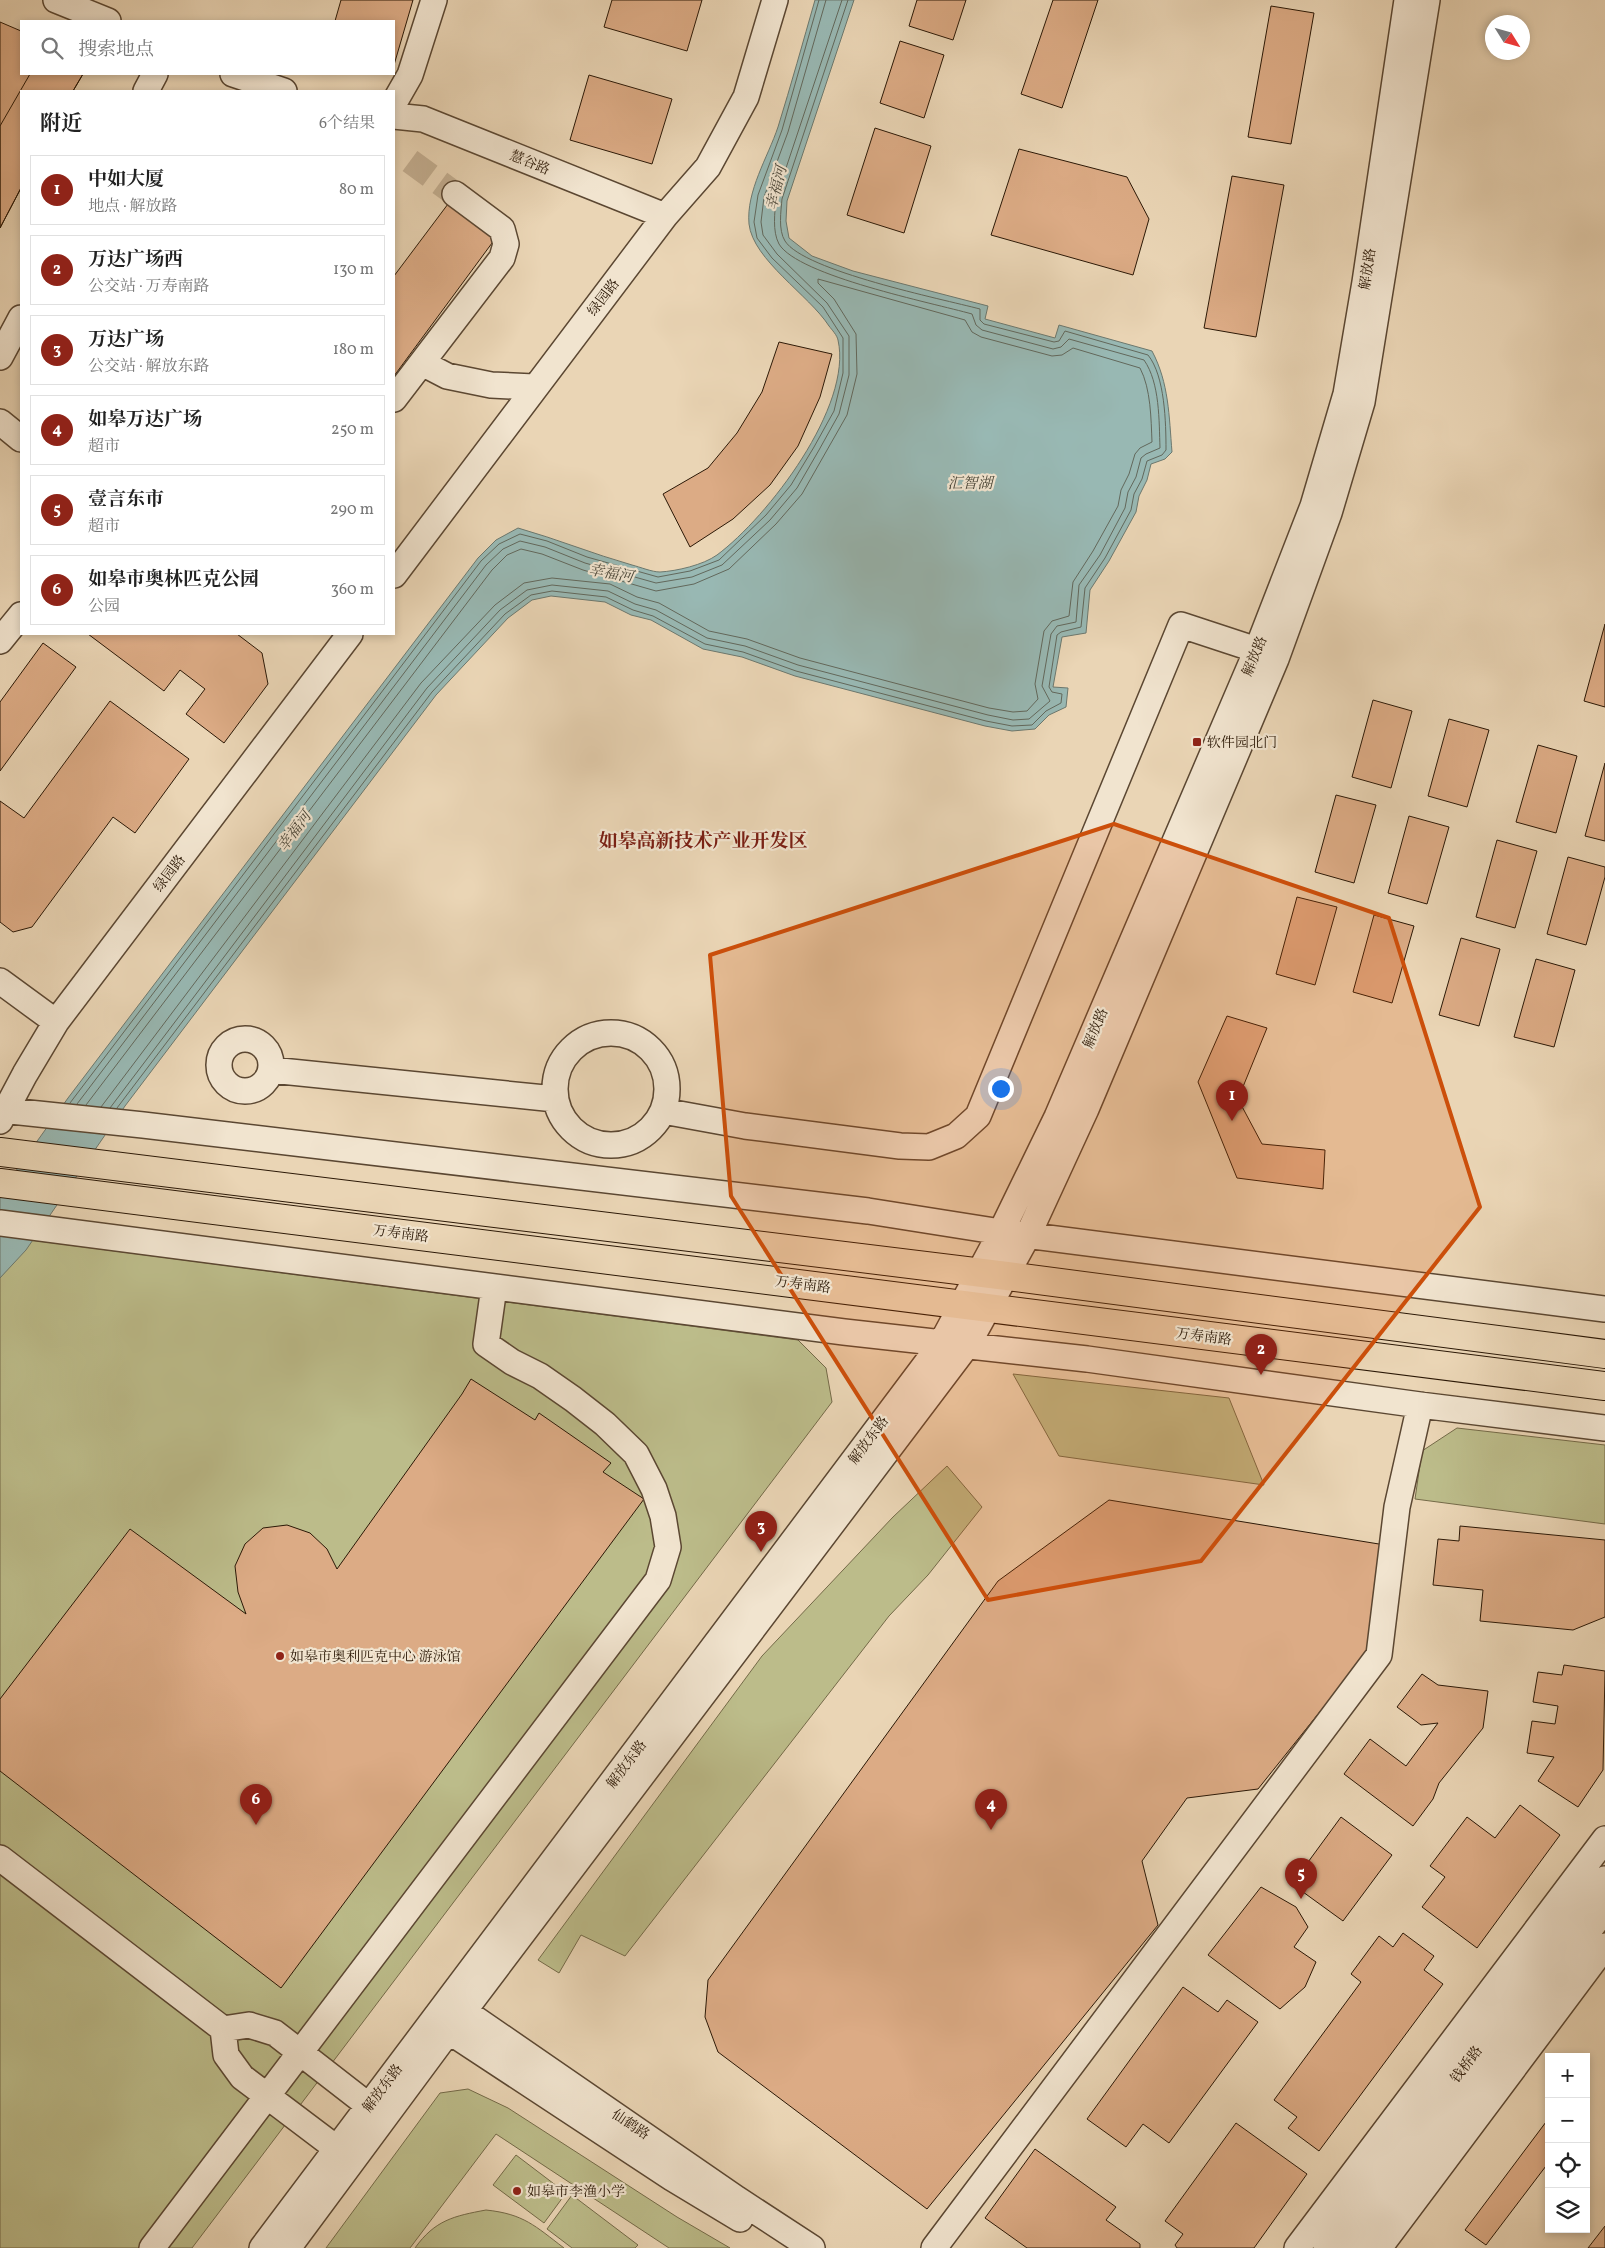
<!DOCTYPE html>
<html lang="zh">
<meta charset="utf-8">
<style>
body{margin:0;font-family:Vollkorn,"Noto Serif SC",serif;background:#f2f2f2;color:#222}
.controls{position:absolute;right:15px;bottom:15px;display:grid;overflow:hidden;border-radius:0px;box-shadow:0 2px 8px #0003}
.controls button{width:45px;height:45px;display:grid;place-items:center;padding:0;border:0;border-bottom:1px solid #e0e0e0;background:#fff;color:#222;font:25px sans-serif}
.compass{position:absolute;left:1485px;top:15px;width:45px;height:45px;border-radius:50%;background:#fff;box-shadow:0 2px 8px #0003;rotate:127deg}
.you{position:absolute;left:1000px;top:1088px;width:18px;height:18px;margin:-12px;border:4px solid #fff;border-radius:50%;background:#1a73e8;box-shadow:0 0 0 8px #1a73e833}
.badge{display:grid;place-items:center;width:32px;height:32px;border-radius:50%;background:#8f2418;color:#fff;font-size:16px;font-weight:700}
.pin{position:absolute;translate:-50% -41px;filter:drop-shadow(0 1px 2px #0008)}
.pin::after{content:'';position:absolute;top:26px;width:18px;height:15px;background:inherit;clip-path:polygon(0 0,100% 0,50% 100%)}
.list{margin:0;padding:0;list-style:none}
h2{display:flex;justify-content:space-between;align-items:center;height:65px;margin:0;padding:0 20px;font-size:21px}
h2 small{font-size:16px;font-weight:400;color:#767676}
.list li{display:grid;grid-template-columns:32px 1fr auto;gap:15px;align-items:center;box-sizing:border-box;height:70px;margin:0 10px 10px;padding:0 10px;border:1px solid #e0e0e0;border-radius:0px}
.list b{display:block;font-size:19px;white-space:nowrap}
.list p{margin:0;font-size:16px;white-space:nowrap;color:#767676}
.list em{font-size:16px;font-style:normal;color:#767676}
.icon{flex:none;width:28px;height:28px;fill:none;stroke:currentColor;stroke-width:2;stroke-linecap:round;stroke-linejoin:round}
.map{position:relative;flex:none;width:1605px;height:2248px;overflow:hidden}
.search{position:absolute;background:#fff;box-shadow:0 2px 8px #0003;left:20px;top:20px;width:375px;height:55px;display:flex;align-items:center;gap:12px;box-sizing:border-box;padding:0 18px;border-radius:0px;color:#767676;font-size:19px}
.panel{position:absolute;background:#fff;box-shadow:0 2px 8px #0003;left:20px;top:90px;width:375px;height:545px;border-radius:0px}
.map>svg:first-child{display:block}
.green{fill:#bcbc8a;stroke:#746a48}
.water{fill:#98b8b3;stroke:#6c786e}
.lines{fill:none;stroke-linecap:round;stroke-linejoin:round}
.shore{stroke:#62685c;stroke-width:1}
.building{fill:#dcab85;stroke:#2b1806}
.minor-tunnel{stroke:#c4af92;stroke-width:25;stroke-dasharray:25 12;stroke-linecap:butt}
.minor-casing{stroke:#5b4732;stroke-width:28}
.major-casing{stroke:#2b1806;stroke-width:30}
.minor{stroke:#f1e4cf;stroke-width:25}
.major{stroke:#ead5b5;stroke-width:28}
.marked{fill:#cc4f0b;fill-opacity:0.2;stroke:#cc4f0b;stroke-width:4;stroke-linejoin:round}
.poi-dot{fill:#8f2418;stroke:#f1e4cf;stroke-width:2}
.labels{text-anchor:middle;stroke-width:4.5;stroke-linejoin:round;paint-order:stroke}
.street-label{font-size:14px;fill:#2b1806;stroke:#f1e4cf}
.poi-label{font-size:14px;fill:#2b1806;stroke:#f1e4cf;text-anchor:start}
.water-label{font-size:15px;font-style:italic;fill:#4c483a;stroke:#f1e4cf}
.district-label{font-size:19px;font-weight:bold;fill:#7a1f14;stroke:#f1e4cf}
</style>
<div class="map">
<svg width="1605" height="2248" viewBox="0 0 1605 2248">
<rect width="100%" height="100%" fill="#ead5b5"/>
<filter id="stains"><feTurbulence type="fractalNoise" baseFrequency=".004" numOctaves="4"/><feColorMatrix values="0 0 0 0 .2 0 0 0 0 .09 0 0 0 0 .02 0 0 0 .5 -.17"/></filter>
<radialGradient id="worn" r=".72"><stop offset=".6" stop-color="#630" stop-opacity="0"/><stop offset="1" stop-color="#630" stop-opacity=".3"/></radialGradient>
<path class="green" d="M0,1236l798,104 28,28 6,34 -640,846h-192z
M1013,1374l216,24 35,87 -205,-29z
M1457,1428l148,17v79l-190,-25 7,-48z
M947,1466l35,41 -54,68 -39,41 -264,340 -44,-21 -22,38 -21,-13 224,-304 131,-139z
M468,2089l40,19 169,109 53,31h-61l-173,-114 -86,114h-84l114,-155z
M516,2155l50,38 -22,30 -51,-38z
M572,2195l66,50 -3,3h-63l-25,-19z
M486,2210c38,4 49,16 78,38h-149c20,-28 39,-32 71,-38z"/>
<path class="water" d="M815,0h39l-67,201 -1,20 3,17 23,18 41,15 135,35 -3,13 70,19 4,-13 93,26c17,32 17,65 20,101l-7,7 -14,5 -4,16 -8,16 -3,16 -27,49 -19,29 -4,43 -24,4 -9,50 15,1 -2,19 -17,8 -14,14 -23,2 -27,-5 -190,-50 -53,-19 -39,-8 -52,-29 -20,-5 -26,-13 -54,-6 -19,4 -24,18 -72,77 -311,411 -99,144 -26,28v-85l68,-95 410,-540 18,-18 22,-12c39,11 75,26 114,37 8,2 20,7 28,7 17,-1 43,-7 57,-17 51,-38 136,-149 121,-215 -1,-5 -6,-10 -9,-14 -20,-31 -76,-66 -80,-102 -3,-33 19,-67 29,-97 13,-42 25,-85 37,-127z"/>
<g class="lines">
<path class="shore" d="M70,1103l411,-542 18,-17 21,-10 27,7 40,16 71,20 32,-6 29,-11 47,-45 25,-30 23,-38 20,-36 9,-38v-35l-20,-31 -51,-49 -15,-20 -3,-16 4,-27 24,-65 37,-130
M77,1104l409,-539 17,-16 17,-8 25,6 40,16 71,20 36,-6 30,-12 48,-45 27,-32 22,-38 20,-36 10,-39v-39l-22,-33 -50,-49 -14,-19 -2,-13 3,-25 24,-65 38,-132
M86,1105l406,-535 15,-15 14,-6 21,5 41,16 73,21 38,-7 35,-15 47,-45 26,-30 45,-79 10,-41 -1,-40 -22,-35 -16,-16v-4l147,41 7,12 9,5 71,19 10,-1 11,-7 67,20c11,21 11,51 12,74l-12,6 -5,6 -6,20 -8,16 -3,16 -25,45 -20,31 -4,34 -17,5 -8,10 -9,53 3,15 -11,12 -14,1 -24,-4 -189,-50 -53,-19 -38,-8 -50,-28 -22,-6 -27,-13 -58,-6 -28,5 -29,22 -74,78 -320,424
M110,1108l317,-420 73,-78 27,-20 25,-5 56,6 27,13 21,6 51,28 38,8 53,19 190,50 25,5 16,-1 21,-18 -8,-15 9,-52 6,-8 19,-4 3,-37 21,-30 25,-47 3,-16 8,-15 5,-19 5,-4 14,-6c-1,-27 0,-65 -16,-88l-75,-21 -8,8 -8,2 -71,-19 -6,-5 -4,-11c-39,-11 -174,-38 -193,-70 -7,-13 -4,-32 -3,-46l66,-198
M117,1108l315,-416 73,-78 26,-19 21,-4 54,6 27,13 20,6 52,28 38,8 53,19 190,50 26,5 20,-1 14,-14 15,-8 1,-9 -10,-2 -3,-5 8,-52 4,-3 20,-5 4,-39 20,-30 26,-48 3,-16 8,-15 5,-18 15,-6 4,-5c0,-27 -1,-74 -18,-95l-83,-24 -6,10 -5,1 -70,-18 -4,-4v-11c-38,-10 -176,-38 -195,-68 -7,-11 -4,-30 -3,-42l66,-199"/>
</g>
<path class="building" d="M341,0h72l-19,65v-44h-59z
M612,0h90l-15,51 -83,-24z
M917,0h49l-13,40 -44,-14z
M1053,0h45l-36,108 -41,-14z
M1271,6l43,7 -23,131 -43,-7z
M0,22l21,9v43h62l-10,17h-52v97l-21,40z
M900,41l44,14 -20,63 -44,-15z
M30,74h53l-10,17h-52v97l-21,40v-102z
M589,75l83,24 -20,65 -82,-24z
M875,128l56,18 -27,87 -57,-18z
M1019,149l108,28 22,42 -16,56 -142,-40z
M1232,176l52,9 -28,152 -52,-9z
M448,204l47,35 -101,137v-100z
M779,342l53,12 -12,43 -22,49 -28,39 -37,34 -43,28 -27,-53 45,-26 29,-35 25,-41z
M1605,624v83l-21,-6z
M88,634h149l25,19 6,31 -44,59 -38,-29 19,-25 -25,-19 -16,21z
M43,643l33,24 -76,104v-69z
M1373,700l39,11 -21,77 -39,-11z
M110,701l79,58 -54,74 -22,-16 -81,110 -19,5 -13,-10v-121l24,17z
M1449,719l40,11 -22,77 -39,-11z
M1538,745l39,11 -21,77 -40,-11z
M1605,763v78l-20,-5z
M1336,795l40,10 -22,78 -39,-11z
M1409,816l40,11 -22,77 -39,-11z
M1497,840l40,11 -22,77 -39,-11z
M1568,857l37,10v10l-19,68 -39,-11z
M1297,897l40,10 -22,78 -39,-11z
M1374,915l40,11 -22,77 -39,-11z
M1461,938l39,11 -21,77 -40,-11z
M1536,959l39,11 -21,77 -40,-10z
M1227,1016l40,12 -29,71 24,45 63,6 -2,39 -86,-11 -39,-96z
M471,1379l64,41 4,-7 72,50 -8,9 41,27 -363,489 -281,-217v-72l130,-170 116,85 -8,-22 -3,-26 10,-22 18,-16 24,-3 23,8 17,16 10,20 125,-175z
M1109,1500l276,45 -18,108 -109,136 -71,9 -45,63 16,64 -231,284 -209,-157 -13,-35 3,-37 290,-399z
M1460,1526l145,14v77l-32,13 -93,-9 3,-31 -50,-5 5,-46 21,2z
M1564,1665l41,6 -2,99 -25,37 -40,-26 16,-24 -27,-4 5,-32 23,3 3,-18 -25,-4 5,-30 24,3z
M1422,1674l16,11 50,6 -5,37 -44,55 -6,16 -20,27 -69,-52 26,-35 36,27 32,-43 -17,2 -24,-18z
M1520,1805l40,30 -83,113 -55,-41 23,-30 -15,-11 37,-49 28,21z
M1341,1817l51,38 -49,66 -51,-37z
M1261,1887l35,20 12,20 -14,20 22,15 -11,25 -25,22 -72,-54z
M1403,1933l31,23 -10,14 19,14 -124,167 -31,-23 9,-11 -23,-17 87,-118 -10,-8 28,-38 14,11z
M1183,1987l35,25 9,-12 31,22 -89,121 -26,-19 -17,23 -39,-28z
M1549,2118v44l-63,83 -21,-15z
M1236,2123l71,51 -53,74h-77l-2,-3 8,-11 -18,-13z
M1035,2149l81,58 -10,13 34,24v4h-113l-42,-30z
M1605,2226v22h-17z"/>
<g class="lines">
<path class="minor-tunnel" d="M410,161l45,33"/>
<defs>
<path id="minor" d="M56,0l52,21
M233,74l51,17
M146,91l9,-17
M394,103l16,-28 24,-75
M394,116l29,3 242,97
M0,357l21,-39
M422,363l25,13 44,9 43,2
M394,399l108,-141 4,-14 -4,-15 -47,-35
M0,422l21,17
M394,575l271,-359 43,-49 38,-70 29,-97
M0,641l21,-26
M0,981l56,41
M555 1089a56 56 0 1 1 112 0a56 56 0 1 1-112 0Z
M219 1065a26 26 0 1 1 52 0a26 26 0 1 1-52 0Z
M271,1070l284,29
M0,1110l143,15 725,86 133,21 604,77
M663,1111l82,15 155,20 29,1 27,-11 22,-20 203,-491 76,25 14,7
M0,1121l25,-47 31,-52 294,-388
M0,1223l844,109 243,27 333,46 185,23
M0,1858l223,171 3,26 16,22 94,71
M451,2002l286,197 75,49
M435,2022l237,156 68,41
M223,2029l26,-4 26,8 94,73
M152,2248l506,-668 10,-33 -5,-31 -9,-27 -18,-35 -31,-30 -32,-25 -33,-23 -28,-14 -26,-18 8,-57
M262,2248l679,-904 60,-112 56,-115 200,-467 56,-144 33,-112 19,-112 42,-282
M288,2248l160,-216 520,-688 60,-109 58,-126 190,-450 53,-146 33,-111 65,-402
M934,2248l445,-593 18,-148 23,-102
M1297,2248l308,-409
M1326,2248l279,-369
M1351,2248l254,-339
M1379,2248l226,-302"/>
<path id="major" d="M0,1152l1007,124 598,78
M0,1183l1605,203"/>
</defs>
<use href="#minor" class="minor-casing"/>
<use href="#major" class="major-casing"/>
<use href="#minor" class="minor"/>
<use href="#major" class="major"/>
</g>
<path class="marked" d="M1114,824l275,94 91,289 -279,354 -213,39 -257,-404 -21,-241z"/>
<g class="poi-dot">
<rect x="1192" y="737" width="10" height="10" rx="2.5"/>
<circle cx="280" cy="1656" r="5"/>
<circle cx="517" cy="2191" r="5"/>
</g>
<g class="labels">
<g class="street-label">
<text transform="translate(530 162) rotate(22)" y="5">慧谷路</text>
<text transform="translate(1367 269) rotate(-81)" y="5">解放路</text>
<text transform="translate(603 297) rotate(-53)" y="5">绿园路</text>
<text transform="translate(1254 656) rotate(-67)" y="5">解放路</text>
<text transform="translate(169 873) rotate(-53)" y="5">绿园路</text>
<text transform="translate(1095 1028) rotate(-67)" y="5">解放路</text>
<text transform="translate(401 1233) rotate(7)" y="5">万寿南路</text>
<text transform="translate(803 1284) rotate(7)" y="5">万寿南路</text>
<text transform="translate(1204 1336) rotate(7)" y="5">万寿南路</text>
<text transform="translate(868 1440) rotate(-53)" y="5">解放东路</text>
<text transform="translate(626 1764) rotate(-53)" y="5">解放东路</text>
<text transform="translate(1466 2064) rotate(-53)" y="5">钱桥路</text>
<text transform="translate(382 2088) rotate(-53)" y="5">解放东路</text>
<text transform="translate(631 2124) rotate(34)" y="5">仙鹤路</text>
</g>
<g class="poi-label">
<text x="1207" y="747">软件园北门</text>
<text x="290" y="1661">如皋市奥利匹克中心 游泳馆</text>
<text x="527" y="2196">如皋市李渔小学</text>
</g>
<g class="water-label">
<text transform="translate(776 188) rotate(-76)" y="5">幸福河</text>
<text x="970" y="488">汇智湖</text>
<text transform="translate(611 573) rotate(10)" y="5">幸福河</text>
<text transform="translate(294 831) rotate(-53)" y="5">幸福河</text>
</g>
<g class="district-label">
<text x="703" y="847">如皋高新技术产业开发区</text>
</g>
</g>
<rect width="100%" height="100%" filter="url(#stains)"/>
<rect width="100%" height="100%" fill="url(#worn)"/>
</svg>
<div class="controls">
<button>+</button>
<button>−</button>
<button><svg class="icon" aria-label="locate" viewBox="0 0 24 24"><circle cx="12" cy="12" r="6"/><path d="M12 2v4M12 18v4M2 12h4M18 12h4"/></svg></button>
<button><svg class="icon" aria-label="layers" viewBox="0 0 24 24"><path d="M12 4l9 5-9 5-9-5zM3 14l9 5 9-5"/></svg></button>
</div>
<svg class="compass" viewBox="-18 -18 36 36"><path d="M0-13l5 13h-10z" fill="#e53935"/><path d="M0 13l5-13h-10z" fill="#767676"/></svg>
<div class="you"></div>
<div class="pin badge" style="left:1232px;top:1121px">1</div>
<div class="pin badge" style="left:1261px;top:1375px">2</div>
<div class="pin badge" style="left:761px;top:1552px">3</div>
<div class="pin badge" style="left:991px;top:1830px">4</div>
<div class="pin badge" style="left:1301px;top:1899px">5</div>
<div class="pin badge" style="left:256px;top:1825px">6</div>
<div class="search"><svg class="icon" aria-label="search" viewBox="0 0 24 24"><circle cx="10" cy="10" r="6"/><path d="M15 15l6 6"/></svg>搜索地点</div>
<section class="panel">
<h2>附近<small>6个结果</small></h2>
<ul class="list">
<li><span class="badge">1</span><div><b>中如大厦</b><p>地点 · 解放路</p></div><em>80 m</em></li>
<li><span class="badge">2</span><div><b>万达广场西</b><p>公交站 · 万寿南路</p></div><em>130 m</em></li>
<li><span class="badge">3</span><div><b>万达广场</b><p>公交站 · 解放东路</p></div><em>180 m</em></li>
<li><span class="badge">4</span><div><b>如皋万达广场</b><p>超市</p></div><em>250 m</em></li>
<li><span class="badge">5</span><div><b>壹言东市</b><p>超市</p></div><em>290 m</em></li>
<li><span class="badge">6</span><div><b>如皋市奥林匹克公园</b><p>公园</p></div><em>360 m</em></li>
</ul>
</section>
</div>
